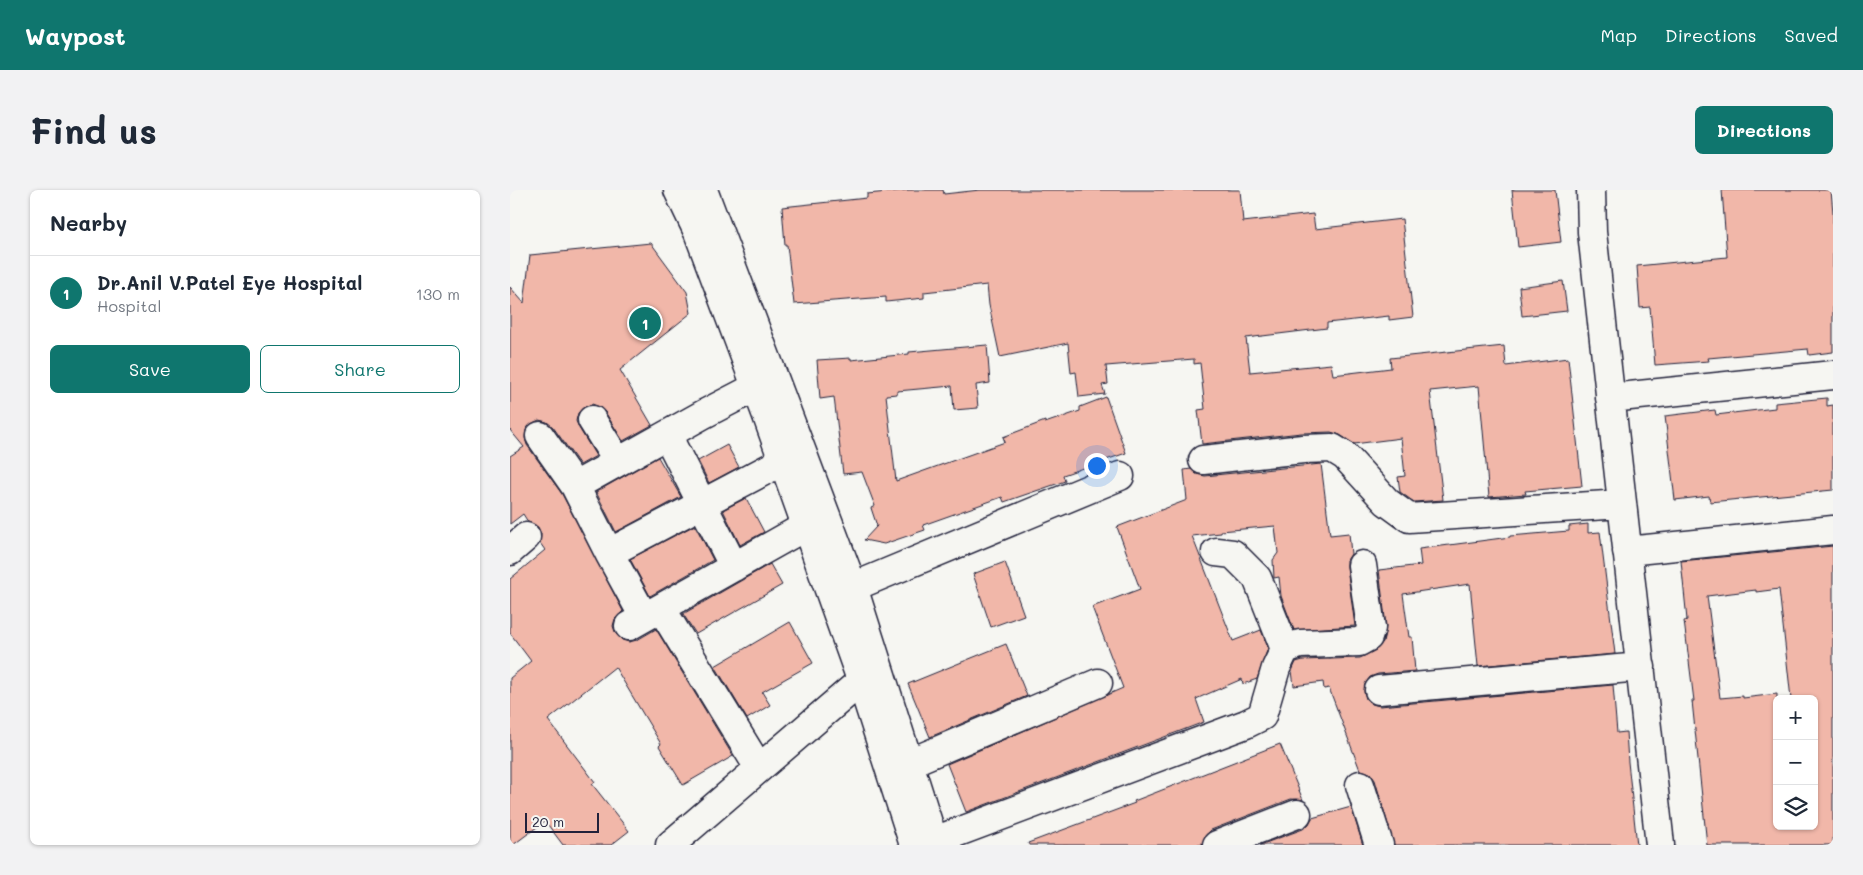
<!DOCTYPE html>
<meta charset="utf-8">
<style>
body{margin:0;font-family:Mali,sans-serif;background:#f2f2f3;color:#1f2937}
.controls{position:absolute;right:15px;bottom:15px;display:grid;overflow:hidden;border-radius:8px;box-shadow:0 1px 4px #0004}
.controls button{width:45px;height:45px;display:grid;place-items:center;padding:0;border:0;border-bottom:1px solid #e0e1e3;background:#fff;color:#1f2937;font:25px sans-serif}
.scale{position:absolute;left:15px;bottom:12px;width:74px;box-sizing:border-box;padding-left:5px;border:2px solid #22223b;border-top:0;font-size:14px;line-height:18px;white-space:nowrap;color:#22223b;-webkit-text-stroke:4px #f6f6f2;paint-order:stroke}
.you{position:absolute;left:586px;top:275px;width:18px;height:18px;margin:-12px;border:4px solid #fff;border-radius:50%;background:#1a73e8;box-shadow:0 0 0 8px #1a73e833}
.badge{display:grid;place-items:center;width:32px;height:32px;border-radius:50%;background:#0f766e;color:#fff;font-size:16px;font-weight:700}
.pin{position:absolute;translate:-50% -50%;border:2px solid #fff;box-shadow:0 1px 5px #0006}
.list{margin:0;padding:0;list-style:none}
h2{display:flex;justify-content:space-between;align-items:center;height:65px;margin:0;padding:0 20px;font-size:21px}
h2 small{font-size:16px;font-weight:400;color:#747a83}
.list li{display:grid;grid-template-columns:32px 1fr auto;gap:15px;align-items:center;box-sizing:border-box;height:75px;padding:0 20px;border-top:1px solid #e0e1e3}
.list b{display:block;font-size:19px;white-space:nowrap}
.list p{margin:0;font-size:16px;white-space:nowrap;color:#747a83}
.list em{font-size:16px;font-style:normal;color:#747a83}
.actions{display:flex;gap:10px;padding:15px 20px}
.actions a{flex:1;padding:11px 0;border:1px solid #0f766e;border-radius:8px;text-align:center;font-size:18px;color:#0f766e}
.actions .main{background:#0f766e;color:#fff}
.icon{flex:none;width:28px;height:28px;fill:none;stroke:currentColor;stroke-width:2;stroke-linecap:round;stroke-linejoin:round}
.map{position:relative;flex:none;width:1323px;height:655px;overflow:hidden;border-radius:8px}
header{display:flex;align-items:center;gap:30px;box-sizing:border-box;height:70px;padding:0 25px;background:#0f766e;color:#fff}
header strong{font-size:24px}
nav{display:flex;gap:28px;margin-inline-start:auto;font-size:18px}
.intro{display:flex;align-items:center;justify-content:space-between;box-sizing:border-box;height:120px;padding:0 30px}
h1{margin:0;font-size:35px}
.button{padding:12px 22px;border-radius:8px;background:#0f766e;color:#fff;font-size:18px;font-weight:700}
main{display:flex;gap:30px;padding:0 30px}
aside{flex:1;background:#fff;border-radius:8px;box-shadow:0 1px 4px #0004}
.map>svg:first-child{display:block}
.building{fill:#f1b7a9;stroke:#22223b;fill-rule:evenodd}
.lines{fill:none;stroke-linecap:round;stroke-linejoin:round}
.minor-casing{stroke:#22223b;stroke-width:31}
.major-casing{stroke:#22223b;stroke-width:31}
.minor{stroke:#f6f6f2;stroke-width:28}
.major{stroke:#f6f6f2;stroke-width:28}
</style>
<header>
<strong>Waypost</strong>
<nav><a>Map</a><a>Directions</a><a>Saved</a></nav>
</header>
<div class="intro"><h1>Find us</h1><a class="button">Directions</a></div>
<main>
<aside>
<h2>Nearby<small></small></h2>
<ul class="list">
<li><span class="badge">1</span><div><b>Dr.Anil V.Patel Eye Hospital</b><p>Hospital</p></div><em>130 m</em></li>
</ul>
<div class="actions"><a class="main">Save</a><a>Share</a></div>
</aside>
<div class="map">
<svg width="1323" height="655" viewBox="0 0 1323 655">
<rect width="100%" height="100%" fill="#f6f6f2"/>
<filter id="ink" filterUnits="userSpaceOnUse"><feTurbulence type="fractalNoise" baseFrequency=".02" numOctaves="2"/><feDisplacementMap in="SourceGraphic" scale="10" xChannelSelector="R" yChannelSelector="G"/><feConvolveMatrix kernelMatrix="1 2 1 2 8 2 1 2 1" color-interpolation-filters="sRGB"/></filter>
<g filter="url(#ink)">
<path class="building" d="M399,0h34l1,4 36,-4h260l3,32 70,-8 2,15 87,-10 11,98 -24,3v-4l-62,7v5l-81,10 4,34 81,-8 2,11 58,-7 -1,-10 114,-12 2,20 62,-8 14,128 -57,5 1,3 -37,3 -10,-111 -49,5 13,109 -29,2 -14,-10 -2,-15 7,-1 -4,-38 -47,6 -14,-9 -9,-3 -30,1 -99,11 -4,-34 7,-1 -5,-46 -6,1v-5l-88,7 2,18 -6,1 3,9 -26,3 -3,-25 -5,1 -3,-30 -68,14 -11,-52 -2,-20 -63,7v6l-38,4v-5l-92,7 -7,-59h-2l-3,-38 85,-9v-4z
M1002,0h43l6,52 -43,5z
M1212,0h109l2,23v139l-24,3 -1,-6 -100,9 1,3 -54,4 -5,-58 -10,1 -3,-42 90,-9z
M141,53l36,49 4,21 -71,57 32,55 -29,16 -18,-29 -5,-5 -8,-3 -8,3 -6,6 -2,8 3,7 17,28 -16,9 -27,-38 -6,-5 -8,-2 -8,4 -5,6 -1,8 2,7 35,49 61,117 -8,8 -2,7 3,8 6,6 7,2 8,-2 19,-11 77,127 -50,29 -24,-39 2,-2 -46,-77 -67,53 47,62 -3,2 37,47 -18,14h-48l-18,-24 -32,24h-3v-167l21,-17 -21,-28v-54l35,-29 -5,-7 1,-9 -3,-7 -10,-5 -5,-8 -13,10v-68l14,-9 -14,-17v-143l14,16 6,-48z
M1053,91l4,30 -45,5 -3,-29z
M477,155l3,38 -14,2 2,23 -24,2 -2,-24 -55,5v3l-11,1 10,86 109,-39 -2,-5 42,-16v2l35,-12v-4l26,-10 20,56 -63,22 2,6 -61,21 -2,-5 -79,28 2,5 -41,14 -20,-4 13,-14 -6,-18 4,-2 -13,-34 -19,2 -9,-77 -14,2 -3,-39 34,-2v2l58,-6v-2z
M1317,208v8l6,-1v85l-123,12 -1,-6 -34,4 -10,-84 50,-6 1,5 59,-7v-5z
M217,255l12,22 -30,16 -11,-22z
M148,267l23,40 -65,35 -20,-40z
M811,274l9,71 19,-2 2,21 -4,6v7l8,59 -61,4 -13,-34 -2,-19 -5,1 -1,-18 5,-7 -3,-27 -54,5v2l-29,3 41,105 28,-11 7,18 -11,31 -14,5 -1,-5 -46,20 8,23 -238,90 -19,-48 176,-76 -31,-81 48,-18 -23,-62 70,-27 -3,-30 7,-1 5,5 9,2z
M236,308l18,34 -24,13 -17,-35z
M1078,334v9l12,-1 15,122 -137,12 -8,-82 -67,10 6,43h3l3,34 -37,3 -8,3 -5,7 -1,8 2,7 6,5 8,2 233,-21 4,48 9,-1 2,30 9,83h-243l-19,-65 -5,-7 -10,-3 -31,-82 -5,1 -1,-7 -29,4 -2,-15 4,-9 7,-2 57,-2 16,-8 7,-8 3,-16 -7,-56 42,-5 -2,-16 91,-12v-1l59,-5v-5z
M185,335l18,35 -63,36 -20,-37z
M1323,356v299h-126l-15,-144h2l-10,-80 3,-1 -6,-59zM1269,399l12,110h23v127h-37v-132l-34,4v-2l-23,2 -13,-102 49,-6v2z
M495,372l19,53 -33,12 -18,-53z
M260,374l12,21 -86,49 -13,-20z
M280,432l23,41 -51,29 8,13 -23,14 -32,-53z
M496,454l21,52 -97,41 -22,-53z
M770,554l23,56 -12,-1 -80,31 -6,6 -3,9h-173l-1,-2 107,-40 -1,-2z
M841,617l12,38h-103l43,-16 6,-5 3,-6z"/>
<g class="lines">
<defs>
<path id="minor" d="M1081,0l1,42c23,205 47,409 68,613
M246,197l-52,27 -129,72 34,67 174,-92
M1100,208l223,-23
M82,230l26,42
M157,245l67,132
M30,246l35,50
M693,270l100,-11 29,-1 13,8 42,46 22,16 213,-14
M0,361l16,-14
M1117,361l206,-21
M706,362l17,2 24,24 28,71
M99,363l35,64
M343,397l267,-111
M151,418l98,160
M119,436l177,-100
M869,500l262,-23
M399,573l189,-80
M850,595l19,60
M424,651l312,-117 16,-8 14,-48 9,-19 15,-5 59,-2 9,-5 3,-9 -9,-63
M160,655l191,-164 16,-15
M707,655l80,-31"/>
<path id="major" d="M168,0l20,42 68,181 92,258 56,174
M193,0l150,397 82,258"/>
</defs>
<use href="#minor" class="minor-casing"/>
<use href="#major" class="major-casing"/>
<use href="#minor" class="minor"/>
<use href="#major" class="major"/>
</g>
</g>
</svg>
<div class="controls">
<button>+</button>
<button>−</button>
<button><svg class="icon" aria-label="layers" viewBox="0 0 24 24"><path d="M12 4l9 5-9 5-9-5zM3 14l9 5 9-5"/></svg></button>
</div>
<div class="scale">20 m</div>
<div class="you"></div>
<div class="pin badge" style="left:135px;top:133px">1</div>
</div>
</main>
